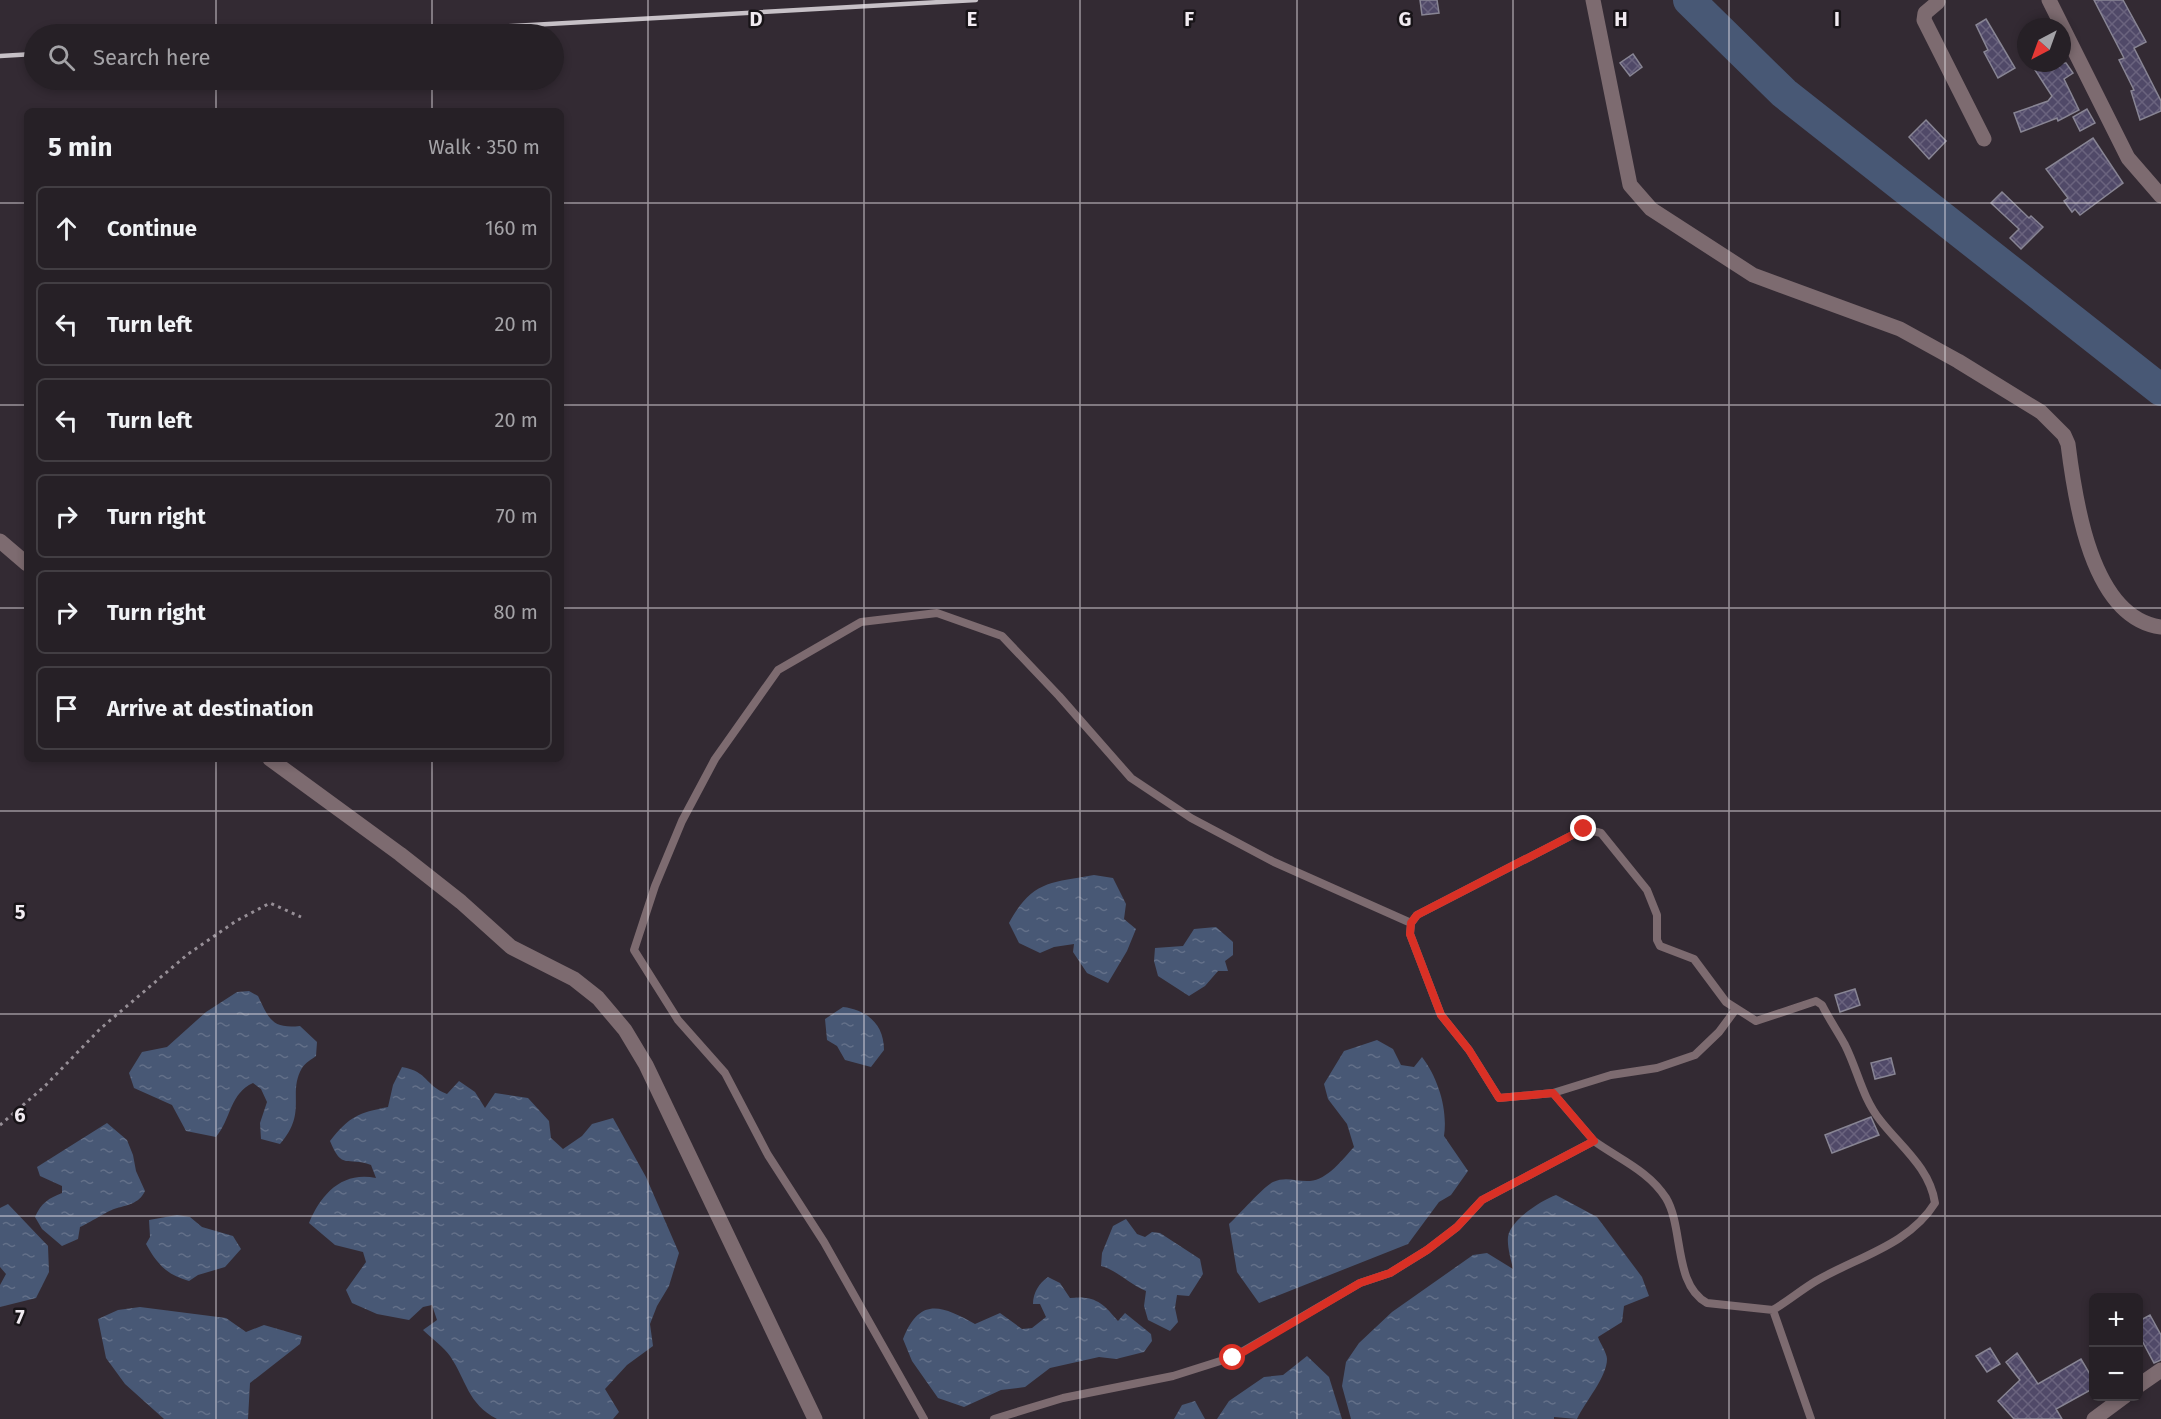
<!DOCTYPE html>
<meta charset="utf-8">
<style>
body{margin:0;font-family:"Fira Sans",sans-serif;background:#322d32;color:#f1f3f6}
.controls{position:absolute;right:18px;bottom:18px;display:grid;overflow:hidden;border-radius:9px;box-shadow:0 3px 9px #0003}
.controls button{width:54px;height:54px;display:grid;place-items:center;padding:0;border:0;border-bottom:2px solid #423e43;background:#262026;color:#f1f3f6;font:30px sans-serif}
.compass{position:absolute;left:2017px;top:18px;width:54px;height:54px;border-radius:50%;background:#262026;box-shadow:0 3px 9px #0003;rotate:221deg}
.stop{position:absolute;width:18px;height:18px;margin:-14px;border:4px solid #d93025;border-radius:50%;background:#fff}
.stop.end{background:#d93025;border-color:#fff;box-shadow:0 2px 6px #0008}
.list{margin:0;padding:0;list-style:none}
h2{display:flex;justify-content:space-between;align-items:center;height:78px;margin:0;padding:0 24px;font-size:26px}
h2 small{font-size:20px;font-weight:400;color:#a4a3a7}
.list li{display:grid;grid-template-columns:39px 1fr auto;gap:18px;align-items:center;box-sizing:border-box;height:84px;margin:0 12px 12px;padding:0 12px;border:2px solid #423e43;border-radius:9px}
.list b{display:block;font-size:22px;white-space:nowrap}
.list em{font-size:20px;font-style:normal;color:#a4a3a7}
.icon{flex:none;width:33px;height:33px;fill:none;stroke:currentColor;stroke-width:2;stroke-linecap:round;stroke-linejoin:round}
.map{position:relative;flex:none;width:2161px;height:1419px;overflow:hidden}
.search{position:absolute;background:#262026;box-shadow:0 3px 9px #0003;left:24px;top:24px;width:540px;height:66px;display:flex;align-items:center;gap:15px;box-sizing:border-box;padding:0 21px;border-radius:33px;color:#a4a3a7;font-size:22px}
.panel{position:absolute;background:#262026;box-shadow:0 3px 9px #0003;left:24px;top:108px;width:540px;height:654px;border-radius:9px}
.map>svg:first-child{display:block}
.water{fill:url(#water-ripples)}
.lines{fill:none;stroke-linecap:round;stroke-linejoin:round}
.river{stroke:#485875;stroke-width:32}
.building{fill:url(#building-cross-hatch);stroke:#888594;stroke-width:1.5}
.path{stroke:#978f97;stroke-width:3;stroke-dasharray:3 4.5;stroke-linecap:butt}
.service{stroke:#7d6b70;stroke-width:8}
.minor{stroke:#7d6b70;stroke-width:15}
.rail{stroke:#c7c1c7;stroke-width:4.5}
.route{stroke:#d93025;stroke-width:8}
.grid{fill:none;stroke:#f1ebf1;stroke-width:1.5;stroke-opacity:0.55}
.grid-label{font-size:20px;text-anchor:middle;font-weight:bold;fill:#f1ebf1;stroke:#181418;stroke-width:5;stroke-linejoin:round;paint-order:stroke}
</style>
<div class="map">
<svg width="2161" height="1419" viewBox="0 0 2161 1419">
<defs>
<pattern id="water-ripples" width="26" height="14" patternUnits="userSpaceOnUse" patternTransform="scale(1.5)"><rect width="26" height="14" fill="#485875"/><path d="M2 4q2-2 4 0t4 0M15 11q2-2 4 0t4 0" fill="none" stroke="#637089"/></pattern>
<pattern id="building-cross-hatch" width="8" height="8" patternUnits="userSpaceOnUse" patternTransform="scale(1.5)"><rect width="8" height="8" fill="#504968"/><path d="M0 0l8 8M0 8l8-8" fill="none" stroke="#6a637e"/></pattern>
</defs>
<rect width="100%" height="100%" fill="#332a33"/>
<path class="water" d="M1094,875l19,3 13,26 -2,15 12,10 -9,22 -19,32 -21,-10 -14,-21 1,-8 -20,3 -14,6 -21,-10 -10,-20c23,-42 40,-40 85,-48z
M1216,927l17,15v13l-8,6 3,10h-10l-13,15 -16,10 -31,-20 -4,-15 1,-13 28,-2 11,-17z
M249,991l9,5c11,23 14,33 42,30l17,16 -1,14c-4,3 -11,7 -14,12 -15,26 6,44 -22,76l-19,-5 -1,-16 7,-21 -6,-13 -8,-6c-23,10 -22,36 -37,54l-30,-6 -14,-26 -38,-17 -5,-15 13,-21 25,-5 39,-35 31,-20z
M843,1007c24,3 41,17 41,43l-13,17 -26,-7 -8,-14 -10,-6 -2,-21z
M1377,1040l16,9 8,16 13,2 8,-10c16,21 26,52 22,79l24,35 -17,24 -12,7 -31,42 -149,59 -22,-31 -8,-48c11,-10 34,-37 44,-42 14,-6 23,0 37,-1 17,-1 33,-22 44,-34l-7,-23 -19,-25 -4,-15 20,-33z
M402,1067c27,5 22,18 45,27l12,-13 16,11 10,16 10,-15 33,5 21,23 2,17 12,11 19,-13 10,-12 21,-6 33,59 33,76 -10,33 -12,20 -7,18 3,22 -26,19 -22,24 14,23 -6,7h-116c-30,-16 -30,-38 -47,-63 -6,-9 -18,-17 -27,-26l14,-10 -5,-15 -9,2 -14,13 -32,-6 -25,-11 -6,-13 20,-28 -3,-10 -28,-7 -26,-22c12,-29 33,-52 67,-45l-5,-13c-24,-9 -29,6 -41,-24 20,-25 28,-28 58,-34l5,-22z
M107,1123l20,17 6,15 3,16 9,20c-6,13 -18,14 -31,18 -6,2 -25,14 -34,18l-2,12 -16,7 -20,-17 -7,-12c6,-14 14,-19 27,-24v-7l-22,-10 -3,-9z
M1556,1195l41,22 45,60 7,19 -25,10 -2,16 -24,15c2,6 9,16 9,22 0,18 -22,43 -30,60l-23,-2v2h-203l-9,-33 4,-24 13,-19 33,-31 81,-57 14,-2 26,16c-2,-10 -6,-22 -5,-32 2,-17 34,-37 48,-42z
M8,1204l40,42 1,26 -13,26 -36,9v-22l6,-11 -6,-7v-59z
M177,1215l13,2 12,10 31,9 8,13 -16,18 -27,8 -9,6c-22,-6 -32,-17 -43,-37l4,-7 -1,-17z
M1126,1219l11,15 8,3 7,-5 8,1 40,26 3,15 -14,22 -12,-1 -2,13 3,14 -8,9 -22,-11 -4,-14 2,-15c-17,-7 -29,-21 -45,-25l1,-13 11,-27z
M1048,1277l12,6 10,15c25,-3 33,5 48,23l7,-8 26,21 1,7 -8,11 -28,7 -17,-2 -49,11 -25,19 -24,3 -37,17 -26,-9 -26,-37 -9,-22c17,-43 39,-33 72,-15l25,-11 22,16 10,-1 14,-11 -6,-13h-7c0,-11 6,-21 15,-27z
M140,1307l86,11 20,14 18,-7 38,11 -2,8 -50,39 -2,36h-84l-39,-35 -19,-26 -8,-39 20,-9z
M1307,1356l22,21 13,42h-125l12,-18 35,-24 19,-2z
M1195,1401l10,18h-31l8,-14z"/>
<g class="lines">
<path class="river" d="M1689,0l95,93 377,297"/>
</g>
<path class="building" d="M1420,0h17l2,13 -17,2z
M2094,0h29l23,42 -12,6 27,53v10l-21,9 -9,-29 3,-1 -15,-30 5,-2z
M1986,19l29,49 -17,10 -14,-26 4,-2 -12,-25z
M1633,54l9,13 -12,9 -10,-13z
M2045,63h21l7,10 -9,6 15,31 -21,11 -1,-3 -36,14 -7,-19 34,-12 4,-5 -17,-26z
M2087,109l8,14 -15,8 -7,-14z
M1926,120l20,21 -17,18 -20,-22z
M2093,138l30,45 -43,32 -5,-6 -3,3 -8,-11 4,-3 -22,-29z
M2002,192l27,26 2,-2 12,11 -22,22 -11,-11 9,-9 -28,-26z
M1855,989l5,16 -20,7 -5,-17z
M1891,1058l4,16 -20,5 -4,-16z
M1871,1117l8,18 -47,18 -7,-18z
M2150,1315l11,20v25l-7,3 -15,-28v-14z
M1990,1348l10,16 -13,8 -11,-16z
M2017,1353l21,31 43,-25 13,22v7l-38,21 6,10h-48l-16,-18 22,-21 -14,-18z"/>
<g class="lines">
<path class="path" d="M0,1125l44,-38 56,-58 88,-75 48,-33 34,-18 31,14"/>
<path class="service" d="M1553,1093l58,-18 46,-7 38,-13 24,-23 17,-23
M1594,1141l-41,-48 -54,5 -30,-48 -28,-35 -31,-81 1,-11 6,-8 167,-86 17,4 46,57 10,25v25l3,6 34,13 32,43 30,19 60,-20 6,4c7,14 16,27 23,40 13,26 17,52 35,75 20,26 50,48 55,83 -26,42 -78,54 -119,78 -15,9 -28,20 -43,29
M924,1419l-100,-177 -56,-87 -43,-82 -47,-53 -44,-70 21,-64 27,-65 33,-62 63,-89 83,-48 76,-9 65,23 57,60 72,82 60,40 83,44 137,61
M994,1419l69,-21 110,-22 60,-19 127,-74 30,-10 37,-23 30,-23 25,-27 112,-59c25,18 55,30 72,57 18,30 7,86 41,105l66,7 38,109"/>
<path class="minor" d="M1593,0l37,185 21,24 102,66 147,54 58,32 83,51 23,23 4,9c7,56 23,174 93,183
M2049,0l79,158 33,38
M1938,2l-13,11 -1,7 60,119
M0,541l27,23
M270,759l130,95 61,48 50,45 63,32 24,19 27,32 21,35 169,354
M2138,1386l23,-16
M2094,1419l31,-23"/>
<path class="rail" d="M370,34l606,-34
M0,56l34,-2"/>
</g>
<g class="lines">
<path class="route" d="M1233,1358l127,-75 30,-10 37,-23 30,-23 25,-27 112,-59 -41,-48 -54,5 -30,-48 -28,-35 -31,-81 1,-11 6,-8 167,-86"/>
</g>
<path class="grid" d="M216,0v34M432,0v34M648,0v1419M864,0v1419M1080,0v1419M1297,0v1419M1513,0v1419M1729,0v1419M1945,0v1419M216,80v31M432,80v31M0,203h27M561,203h1600M0,405h27M561,405h1600M0,608h27M561,608h1600M216,759v660M432,759v660M0,811h2161M0,1014h2161M0,1216h2161"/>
<g class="grid-label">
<text x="756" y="26">D</text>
<text x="972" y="26">E</text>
<text x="1189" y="26">F</text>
<text x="1405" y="26">G</text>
<text x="1621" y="26">H</text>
<text x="1837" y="26">I</text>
<text x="20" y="919">5</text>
<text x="20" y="1122">6</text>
<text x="20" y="1324">7</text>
</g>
</svg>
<div class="controls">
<button>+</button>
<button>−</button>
</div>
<svg class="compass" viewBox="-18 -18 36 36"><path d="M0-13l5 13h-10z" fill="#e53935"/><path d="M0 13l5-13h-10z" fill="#a4a3a7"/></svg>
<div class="stop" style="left:1233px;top:1358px"></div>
<div class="stop end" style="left:1584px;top:829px"></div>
<div class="search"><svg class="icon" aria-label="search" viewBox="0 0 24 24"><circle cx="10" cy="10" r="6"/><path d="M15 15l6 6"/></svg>Search here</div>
<section class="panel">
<h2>5 min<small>Walk · 350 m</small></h2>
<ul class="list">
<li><svg class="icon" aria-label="ahead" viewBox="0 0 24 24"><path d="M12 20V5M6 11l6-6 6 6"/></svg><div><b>Continue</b></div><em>160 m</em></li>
<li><svg class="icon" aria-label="left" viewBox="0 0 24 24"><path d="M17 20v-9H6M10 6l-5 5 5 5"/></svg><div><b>Turn left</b></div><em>20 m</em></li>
<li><svg class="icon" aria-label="left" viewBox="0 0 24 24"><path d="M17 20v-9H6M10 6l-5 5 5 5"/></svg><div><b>Turn left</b></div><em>20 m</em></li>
<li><svg class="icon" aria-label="right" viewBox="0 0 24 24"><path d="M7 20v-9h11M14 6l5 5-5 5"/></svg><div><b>Turn right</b></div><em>70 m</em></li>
<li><svg class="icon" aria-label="right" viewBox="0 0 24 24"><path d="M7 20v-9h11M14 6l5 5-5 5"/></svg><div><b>Turn right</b></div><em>80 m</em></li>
<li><svg class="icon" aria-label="arrive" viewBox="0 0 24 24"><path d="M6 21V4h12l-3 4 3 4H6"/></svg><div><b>Arrive at destination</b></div></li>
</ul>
</section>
</div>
